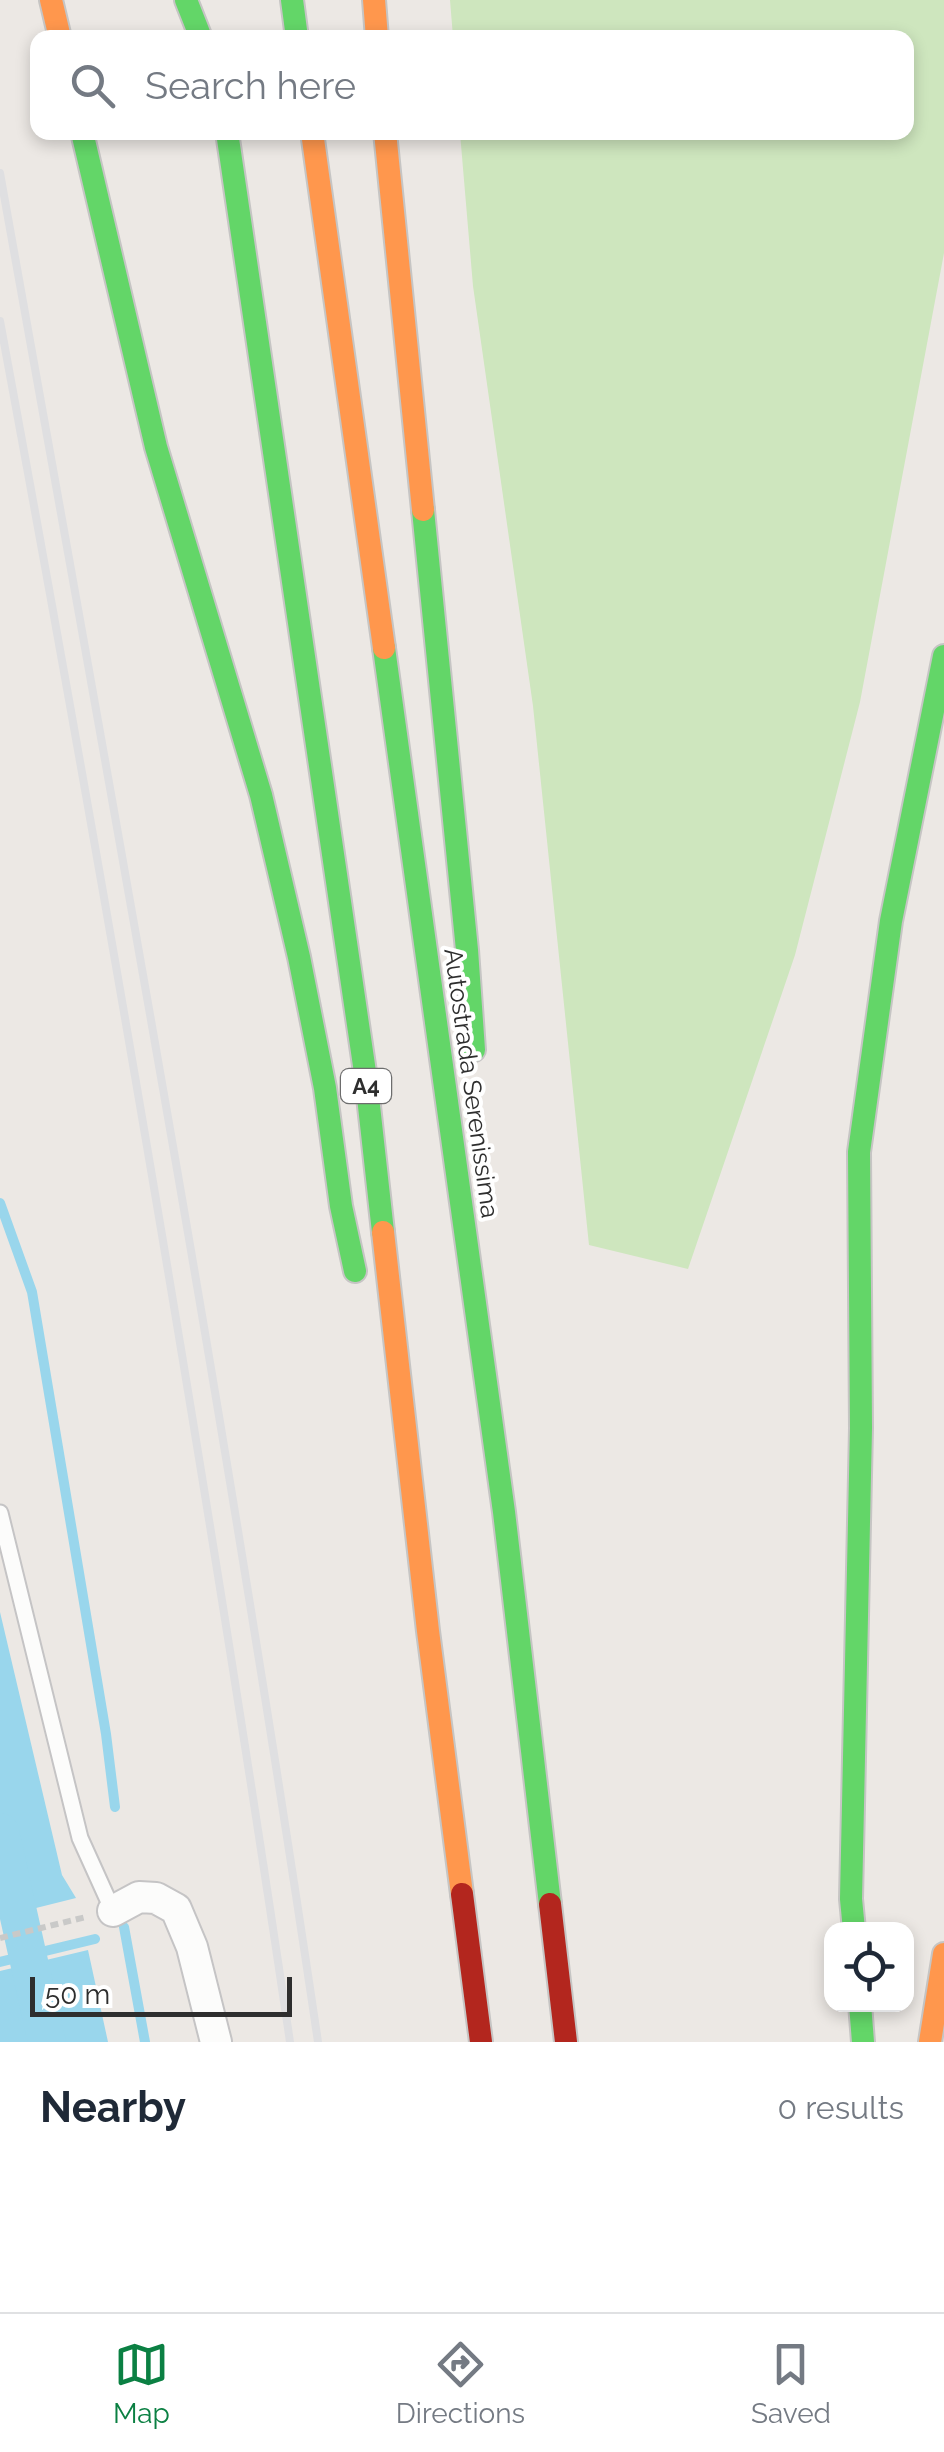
<!DOCTYPE html>
<style>
body{margin:0;font-family:Raleway,sans-serif;background:#f6f6f7;color:#1f2937}
.controls{position:absolute;right:30px;bottom:30px;display:grid;overflow:hidden;border-radius:20px;box-shadow:0 5px 15px #0003}
.controls button{width:90px;height:90px;display:grid;place-items:center;padding:0;border:0;border-bottom:2px solid #e0e1e3;background:#fff;color:#1f2937;font:50px sans-serif}
.scale{position:absolute;left:30px;bottom:25px;width:262px;box-sizing:border-box;padding-left:10px;border:5px solid #2e2e2e;border-top:0;font-size:28px;line-height:35px;white-space:nowrap;color:#2e2e2e;-webkit-text-stroke:8px #fff;paint-order:stroke}
.list{margin:0;padding:0;list-style:none}
h2{display:flex;justify-content:space-between;align-items:center;height:130px;margin:0;padding:0 40px;font-size:42px}
h2 small{font-size:32px;font-weight:400;color:#747a83}
.icon{flex:none;width:55px;height:55px;fill:none;stroke:currentColor;stroke-width:2;stroke-linecap:round;stroke-linejoin:round}
.map{position:relative;flex:none;width:944px;height:2042px;overflow:hidden}
.search{position:absolute;background:#fff;box-shadow:0 5px 15px #0003;left:30px;right:30px;top:30px;height:110px;display:flex;align-items:center;gap:25px;box-sizing:border-box;padding:0 35px;border-radius:20px;color:#747a83;font-size:38px}
.sheet{height:270px;background:#fff}
nav{display:flex;justify-content:space-around;align-items:center;box-sizing:border-box;height:140px;border-top:2px solid #e0e1e3;background:#fff;font-size:28px;color:#747a83}
nav a{display:grid;justify-items:center;gap:5px}
nav .on{color:#0b8043}
.map>svg:first-child{display:block}
.green{fill:#cee6be}
.water{fill:#99d6ec}
.lines{fill:none;stroke-linecap:round;stroke-linejoin:round}
.stream{stroke:#99d6ec;stroke-width:10}
.canal{stroke:#99d6ec;stroke-width:38}
.lane-casing{stroke:#c5c4c5;stroke-width:19}
.street-casing{stroke:#c5c4c5;stroke-width:34}
.fast-casing{stroke:#c6c5c4;stroke-width:26}
.slow-casing{stroke:#c6c5c4;stroke-width:26}
.jam-casing{stroke:#c6c5c4;stroke-width:26}
.path{stroke:#c9c9c8;stroke-width:6;stroke-dasharray:8 5;stroke-linecap:butt}
.lane{stroke:#fcfcfb;stroke-width:15}
.street{stroke:#fcfcfb;stroke-width:30}
.fast{stroke:#63d668;stroke-width:22}
.slow{stroke:#ff974d;stroke-width:22}
.jam{stroke:#b3261e;stroke-width:22}
.rail{stroke:#dfdfe1;stroke-width:8}
.labels{text-anchor:middle;stroke-width:8;stroke-linejoin:round;paint-order:stroke}
.shield{fill:#fff;stroke:#6d6d6d;stroke-width:2.5}
.shield-label{font-size:22px;font-weight:bold;fill:#2e2e2e}
.street-label{font-size:25px;fill:#2e2e2e;stroke:#fff}
</style>
<div class="map">
<svg width="944" height="2042" viewBox="0 0 944 2042">
<rect width="100%" height="100%" fill="#ece8e4"/>
<path class="green" d="M450,0h494v253l-84,449 -65,253 -107,314 -99,-24 -56,-539 -60,-420 -13,-153 446,-1v-94l-453,-1z"/>
<path class="water" d="M0,1612l62,263 14,23 -76,19z
M88,1950l20,92h-108v-71z"/>
<g class="lines">
<path class="stream" d="M0,1203l32,89 74,442 9,73
M124,1927l21,115
M0,1962l95,-23"/>
<path class="canal" d="M0,1832l47,210"/>
<defs>
<path id="lane" d="M0,1513l80,325 33,73"/>
<path id="street" d="M113,1911l26,-14 17,1 20,11 16,38 24,95"/>
<path id="fast" d="M186,0l15,38
M292,0l5,38
M82,132l74,315 105,348 38,162 26,131 16,118 14,65
M227,132l139,947 17,153
M423,510l44,440 7,100
M384,648l120,864 46,392
M854,1930l-3,-31 10,-471 -2,-276 32,-231 53,-265
M860,2004l3,38"/>
<path id="slow" d="M51,0l9,38
M374,0l3,38
M312,132l72,516
M385,132l38,378
M383,1232l45,399 34,263
M930,2042l14,-88"/>
<path id="jam" d="M462,1894l19,148
M550,1904l16,138"/>
</defs>
<use href="#lane" class="lane-casing"/>
<use href="#street" class="street-casing"/>
<use href="#fast" class="fast-casing"/>
<use href="#slow" class="slow-casing"/>
<use href="#jam" class="jam-casing"/>
<path class="path" d="M0,1938l86,-21"/>
<use href="#lane" class="lane"/>
<use href="#street" class="street"/>
<use href="#fast" class="fast"/>
<use href="#slow" class="slow"/>
<use href="#jam" class="jam"/>
<path class="rail" d="M0,173c111,622 226,1244 318,1869
M0,321c106,572 205,1146 290,1721"/>
</g>
<g class="labels">
<rect class="shield" x="341" y="1069" width="50" height="34" rx="8"/>
<g class="shield-label">
<text x="366" y="1094">A4</text>
</g>
<g class="street-label">
<text transform="translate(472 1083) rotate(82)" y="9">Autostrada Serenissima</text>
</g>
</g>
</svg>
<div class="controls">
<button><svg class="icon" aria-label="locate" viewBox="0 0 24 24"><circle cx="12" cy="12" r="6"/><path d="M12 2v4M12 18v4M2 12h4M18 12h4"/></svg></button>
</div>
<div class="scale">50 m</div>
<div class="search"><svg class="icon" aria-label="search" viewBox="0 0 24 24"><circle cx="10" cy="10" r="6"/><path d="M15 15l6 6"/></svg>Search here</div>
</div>
<section class="sheet">
<h2>Nearby<small>0 results</small></h2>
<ul class="list">
</ul>
</section>
<nav>
<a class="on"><svg class="icon" aria-label="map" viewBox="0 0 24 24"><path d="M3 6l6-2 6 2 6-2v14l-6 2-6-2-6 2zM9 4v14M15 6v14"/></svg>Map</a>
<a><svg class="icon" aria-label="directions" viewBox="0 0 24 24"><path d="M12 3l9 9-9 9-9-9zM9 14v-3h6M13 9l2 2-2 2"/></svg>Directions</a>
<a><svg class="icon" aria-label="saved" viewBox="0 0 24 24"><path d="M7 4h10v16l-5-4-5 4z"/></svg>Saved</a>
</nav>
